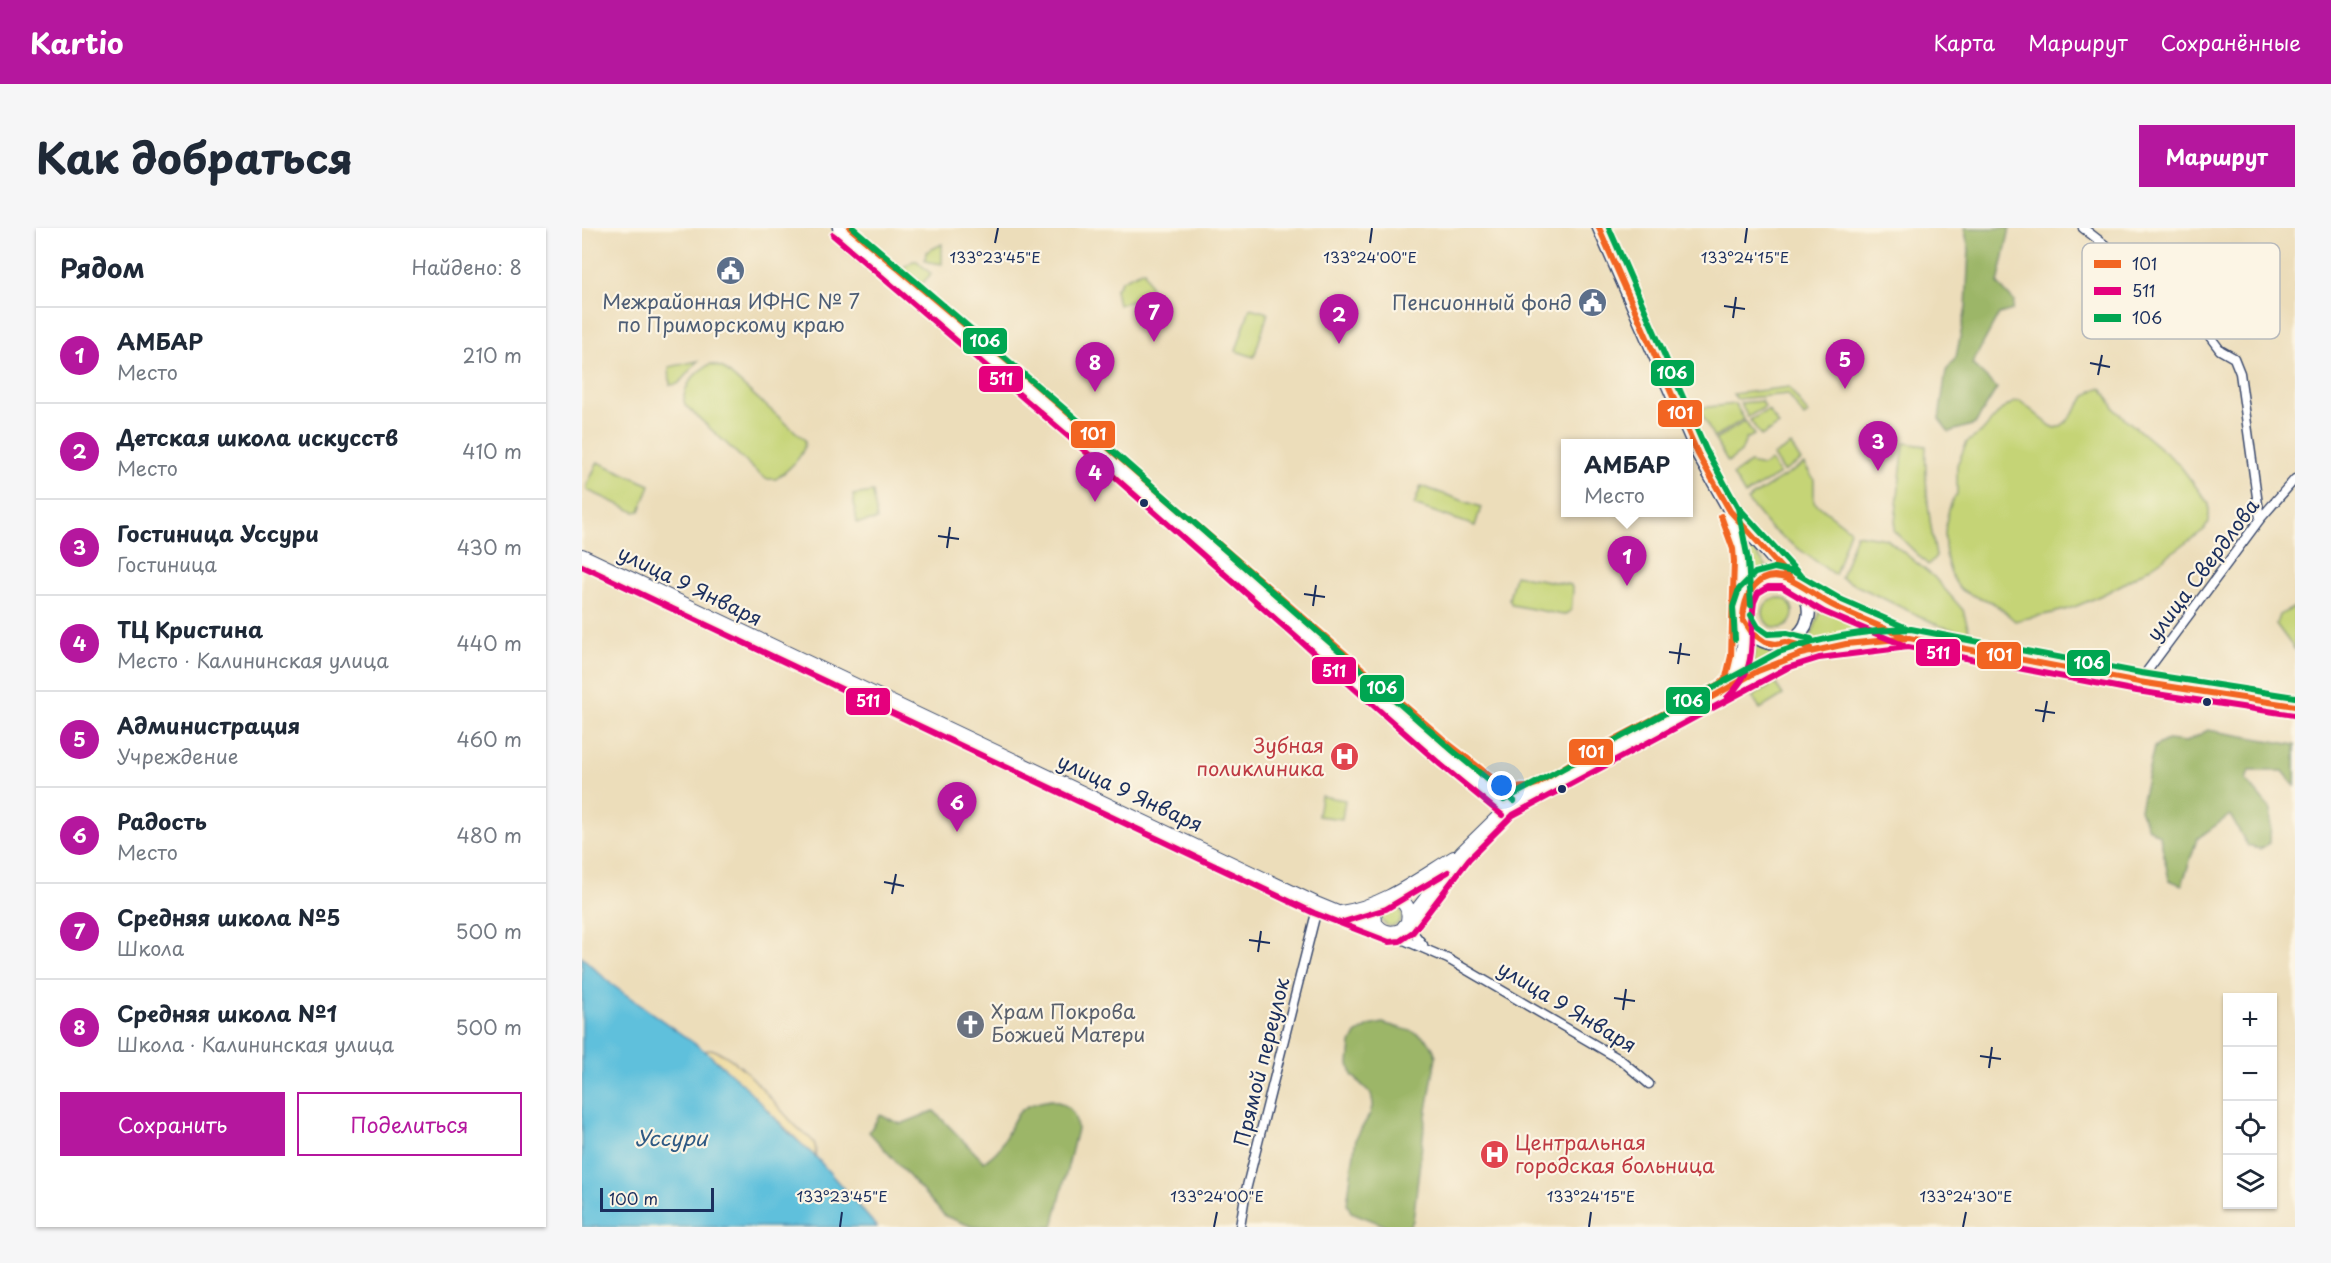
<!DOCTYPE html>
<html lang="ru">
<meta charset="utf-8">
<style>
body{margin:0;font-family:"Playpen Sans",sans-serif;background:#f6f6f7;color:#1f2937}
.controls{position:absolute;right:18px;bottom:18px;display:grid;overflow:hidden;border-radius:0px;box-shadow:0 2px 4px #0004}
.controls button{width:54px;height:54px;display:grid;place-items:center;padding:0;border:0;border-bottom:2px solid #e0e1e3;background:#fff;color:#1f2937;font:30px sans-serif}
.scale{position:absolute;left:18px;bottom:15px;width:114px;box-sizing:border-box;padding-left:6px;border:3px solid #1b2f5e;border-top:0;font-size:16px;line-height:21px;white-space:nowrap;color:#1b2f5e;-webkit-text-stroke:4px #fcf5e5;paint-order:stroke}
.you{position:absolute;left:920px;top:558px;width:21px;height:21px;margin:-15px;border:4px solid #fff;border-radius:50%;background:#1a73e8;box-shadow:0 0 0 9px #1a73e833}
.badge{display:grid;place-items:center;width:39px;height:39px;border-radius:50%;background:#b5179e;color:#fff;font-size:20px;font-weight:700}
.pin{position:absolute;translate:-50% -50px;filter:drop-shadow(0 2px 3px #0008)}
.pin::after{content:'';position:absolute;top:32px;width:21px;height:18px;background:inherit;clip-path:polygon(0 0,100% 0,50% 100%)}
.popup{position:absolute;left:979px;top:211px;width:132px;height:78px;box-sizing:border-box;display:grid;place-content:center;border-radius:0px;background:#fff;filter:drop-shadow(0 2px 4px #0005);font-size:20px;white-space:nowrap;color:#747a83}
.popup b{font-size:22px;color:#1f2937}
.popup::after{content:'';position:absolute;left:50%;top:100%;margin-left:-12px;border:12px solid transparent;border-top-color:#fff}
.list{margin:0;padding:0;list-style:none}
h2{display:flex;justify-content:space-between;align-items:center;height:78px;margin:0;padding:0 24px;font-size:26px}
h2 small{font-size:20px;font-weight:400;color:#747a83}
.list li{display:grid;grid-template-columns:39px 1fr auto;gap:18px;align-items:center;box-sizing:border-box;height:96px;padding:0 24px;border-top:2px solid #e0e1e3}
.list b{display:block;font-size:22px;white-space:nowrap}
.list p{margin:0;font-size:20px;white-space:nowrap;color:#747a83}
.list em{font-size:20px;font-style:normal;color:#747a83}
.actions{display:flex;gap:12px;padding:18px 24px}
.actions a{flex:1;padding:14px 0;border:2px solid #b5179e;border-radius:0px;text-align:center;font-size:21px;color:#b5179e}
.actions .main{background:#b5179e;color:#fff}
.icon{flex:none;width:33px;height:33px;fill:none;stroke:currentColor;stroke-width:2;stroke-linecap:round;stroke-linejoin:round}
.map{position:relative;flex:none;width:1713px;height:999px;overflow:hidden;border-radius:0px}
header{display:flex;align-items:center;gap:36px;box-sizing:border-box;height:84px;padding:0 30px;background:#b5179e;color:#fff}
header strong{font-size:28px}
nav{display:flex;gap:33px;margin-inline-start:auto;font-size:21px}
.intro{display:flex;align-items:center;justify-content:space-between;box-sizing:border-box;height:144px;padding:0 36px}
h1{margin:0;font-size:42px}
.button{padding:15px 27px;border-radius:0px;background:#b5179e;color:#fff;font-size:21px;font-weight:700}
main{display:flex;gap:36px;padding:0 36px}
aside{flex:1;background:#fff;border-radius:0px;box-shadow:0 2px 4px #0004}
.map>svg:first-child{display:block}
.green{fill:#c5d476;stroke:#70826a;stroke-width:1.5}
.forest{fill:#9cb667;stroke:#5c7262;stroke-width:1.5}
.sand{fill:#eeda9e;stroke:#84847e;stroke-width:1.5}
.water{fill:#5ec0dc;stroke:#3c789d;stroke-width:1.5}
.lines{fill:none;stroke-linecap:round;stroke-linejoin:round}
.street-casing{stroke:#3a496c;stroke-width:11}
.secondary-casing{stroke:#3a496c;stroke-width:15}
.primary-casing{stroke:#3a496c;stroke-width:16}
.street{stroke:#fff;stroke-width:8}
.secondary{stroke:#fff;stroke-width:12}
.primary{stroke:#fff;stroke-width:14}
.bus-1-casing{stroke:#fcf5e5;stroke-width:10}
.bus-2-casing{stroke:#fcf5e5;stroke-width:10}
.bus-3-casing{stroke:#fcf5e5;stroke-width:10}
.bus-1{stroke:#f26522;stroke-width:6}
.bus-2{stroke:#e5007d;stroke-width:6}
.bus-3{stroke:#00a651;stroke-width:6}
.ticks{fill:none;stroke:#1b2f5e;stroke-width:2}
.bus-dot{fill:#1b2f5e;stroke:#fcf5e5;stroke-width:2}
.labels{text-anchor:middle;stroke-width:4.5;stroke-linejoin:round;paint-order:stroke}
.service-label{font-size:20px;fill:#4e5e75;stroke:#fcf5e5}
.street-label{font-size:20px;fill:#1b2f5e;stroke:#fcf5e5}
.health-label{font-size:20px;fill:#be3a42;stroke:#fcf5e5;text-anchor:end}
.worship-label{font-size:20px;fill:#5b616d;stroke:#fcf5e5;text-anchor:start}
.water-label{font-size:21px;font-style:italic;fill:#2f5a84;stroke:#fcf5e5}
.key{fill:#fcf5e5;stroke:#b8babc;stroke-width:1.5}
.key-label{font-size:16px;fill:#1b2f5e}
.ticks-label{font-size:15px;text-anchor:middle;fill:#1b2f5e;stroke:#fcf5e5;stroke-width:4.5;stroke-linejoin:round;paint-order:stroke}
.line-badge{stroke:#fcf5e5;stroke-width:2}
.badge-label{font-size:16px;text-anchor:middle;font-weight:bold;fill:#fff}
</style>
<header>
<strong>Kartio</strong>
<nav><a>Карта</a><a>Маршрут</a><a>Сохранённые</a></nav>
</header>
<div class="intro"><h1>Как добраться</h1><a class="button">Маршрут</a></div>
<main>
<aside>
<h2>Рядом<small>Найдено: 8</small></h2>
<ul class="list">
<li><span class="badge">1</span><div><b>АМБАР</b><p>Место</p></div><em>210 m</em></li>
<li><span class="badge">2</span><div><b>Детская школа искусств</b><p>Место</p></div><em>410 m</em></li>
<li><span class="badge">3</span><div><b>Гостиница Уссури</b><p>Гостиница</p></div><em>430 m</em></li>
<li><span class="badge">4</span><div><b>ТЦ Кристина</b><p>Место · Калининская улица</p></div><em>440 m</em></li>
<li><span class="badge">5</span><div><b>Администрация</b><p>Учреждение</p></div><em>460 m</em></li>
<li><span class="badge">6</span><div><b>Радость</b><p>Место</p></div><em>480 m</em></li>
<li><span class="badge">7</span><div><b>Средняя школа №5</b><p>Школа</p></div><em>500 m</em></li>
<li><span class="badge">8</span><div><b>Средняя школа №1</b><p>Школа · Калининская улица</p></div><em>500 m</em></li>
</ul>
<div class="actions"><a class="main">Сохранить</a><a>Поделиться</a></div>
</aside>
<div class="map">
<svg width="1713" height="999" viewBox="0 0 1713 999">
<rect width="100%" height="100%" fill="#fcf5e5"/>
<filter id="ink" filterUnits="userSpaceOnUse"><feTurbulence type="fractalNoise" baseFrequency=".0167" numOctaves="2"/><feDisplacementMap in="SourceGraphic" scale="12" xChannelSelector="R" yChannelSelector="G"/><feConvolveMatrix kernelMatrix="1 2 1 2 8 2 1 2 1" color-interpolation-filters="sRGB"/></filter>
<filter id="wash" filterUnits="userSpaceOnUse"><feTurbulence type="fractalNoise" baseFrequency=".008" numOctaves="4" result="noise"/><feDisplacementMap in="SourceGraphic" scale="24" xChannelSelector="R" yChannelSelector="G"/><feGaussianBlur stdDeviation="1.35" result="paint"/><feColorMatrix in="noise" values="0 0 0 0 0 0 0 0 0 0 0 0 0 0 0 0 0 1.4 0 .05"/><feComposite in="paint" operator="in"/></filter>
<g filter="url(#wash)">
<rect width="100%" height="100%" fill="#ecddba"/>
<path class="green" d="M360,16v20l-14,-2 -3,-2 1,-8z
M331,33h4l14,13 -11,12 -19,-17z
M562,42l9,25 -35,10 -3,-15 7,-10z
M668,80l18,5 -14,44 -18,-6z
M116,133l-20,23 -8,1 -1,-18z
M129,136l12,4 82,72c1,15 -18,31 -29,39h-10l-7,-5 -74,-69c-5,-16 11,-35 26,-41z
M1207,159l19,27 -4,3 -16,-23 -51,5 -4,-5z
M1517,160l4,1 13,22 62,52 31,41v18l-5,8c-42,30 -82,59 -130,77 -19,7 -40,9 -59,14 -7,-6 -14,-13 -22,-18 -10,-6 -27,-7 -34,-16 -18,-20 -19,-72 -2,-93v-29l10,-23 14,-9 20,-23 13,-8 6,-1 31,25 5,2c19,-6 24,-35 43,-40z
M1180,173l3,6 -17,10 -8,-14z
M1153,176l9,15 -30,19 -15,-30z
M1186,182l11,15 -18,11 -11,-16z
M1163,193l9,14 -8,4 -5,13 -13,10 -13,-22z
M1322,215l22,3c-2,38 3,74 10,110l-8,9 -34,-34z
M1209,217l10,16 -18,11 -10,-16z
M1189,233l8,13 -34,21 -12,-20 17,-12 12,3z
M16,234l52,23 -10,26 -5,1 -48,-22v-5z
M1222,236l10,16v22l36,28 -15,45 -65,-47 -23,-28z
M839,258l60,21 -6,19 -61,-21z
M291,264l4,28 -20,3 -4,-28z
M1274,306l31,5 47,38 29,33 7,24 -30,-8 -99,-48z
M1161,308l25,33 -16,6z
M933,347l56,10 2,6 -2,20 -8,4 -51,-10 -3,-6z
M1181 385a15 15 0 1 1 30 0a15 15 0 1 1-30 0Z
M1240,379l69,30 -83,7z
M1713,379v43l-19,-26 3,-9z
M1173,416l24,14 -28,14z
M1193,455l8,12 -23,14 -8,-12z
M739,568l24,4 -3,19 -24,-3z
M798 687a11 11 0 1 1 22 0a11 11 0 1 1-22 0Z"/>
<path class="forest" d="M1382,0h46l-12,56 16,17 -1,9 -14,4 -27,50 25,24 -22,36 -26,8 -10,-13 7,-48 10,-14 10,-49 3,-59z
M1626,502l87,15v41l-12,-15h-34l-3,9 25,30 -1,33 -10,6 -12,-3 -18,-31 -33,24 -15,46 -13,-5 -9,-44 -12,-8 -8,-19 14,-62 13,-7 19,2z
M801,795c23,8 47,7 53,34l-12,71 -11,93 -4,6h-20l-38,-15 -4,-8 9,-66 14,-24 3,-11 -2,-9 -19,-19 -3,-11 2,-20 5,-10 13,-8z
M469,872c18,4 25,12 26,29l-24,98h-80l-28,-11 -76,-84 11,-17 21,9 33,-13 50,51c6,-5 14,-10 17,-17 17,-29 11,-39 50,-45z"/>
<path class="sand" d="M129,821c31,8 63,56 86,78 5,6 13,9 17,16 2,4 2,9 1,14 -37,-35 -71,-73 -110,-106z"/>
<path class="water" d="M0,729l29,27 94,67 38,33 45,48 28,25 61,70h-295z"/>
</g>
<g filter="url(#ink)">
<g class="lines">
<defs>
<path id="street" d="M1501,0l57,44 62,54 18,24 14,8 6,15 20,146
M1557,454l121,-163 35,-40
M826,693l3,9 12,15
M808,706l58,25 173,101 28,24
M658,999l6,-37 72,-285"/>
<path id="secondary" d="M257,0l236,202 372,328 61,50
M1017,0l99,226 32,57 62,69
M1149,287l8,47 3,40
M1161,392c23,49 88,13 58,-32"/>
<path id="primary" d="M0,328l736,349 63,26
M1144,460c13,-15 19,-36 19,-56 -1,-7 -3,-15 -3,-23 0,-19 18,-34 37,-32 15,1 27,15 40,22 27,14 57,25 85,37
M806,670c14,-1 23,8 20,23
M799,673l-7,10 1,12c7,10 16,12 27,7l60,-77 46,-45 275,-148 34,-11 65,-9 27,-2 230,44 156,24
M759,685c42,-6 77,-33 113,-55"/>
</defs>
<use href="#street" class="street-casing"/>
<use href="#secondary" class="secondary-casing"/>
<use href="#primary" class="primary-casing"/>
<use href="#street" class="street"/>
<use href="#secondary" class="secondary"/>
<use href="#primary" class="primary"/>
<defs>
<path id="bus-1" d="M268,0l180,152 419,364 50,39 10,5 18,-1 10,-3 37,-23 145,-77 7,-7 5,-21 3,-95 -1,-12 -12,-33
M1017,0l99,226 32,57 62,69
M1161,391l9,14 13,9 11,2 10,-2 24,6
M1161,393c0,-25 15,-54 45,-42 17,7 31,20 48,28 23,11 46,20 69,30
M1130,469l46,-26 43,-17 45,-10 63,-6 230,44 156,24"/>
<path id="bus-2" d="M251,7l236,202 372,328 61,50
M0,338l732,347 75,29 11,-1 13,-9 56,-73 44,-44 274,-147 32,-10 89,-11 229,44 157,24
M1145,470c34,-33 21,-55 27,-96l4,-9 10,-6h14l42,25 79,33
M761,694l43,-13 62,-37"/>
<path id="bus-3" d="M271,0l228,195 372,328 61,50
M1027,0l97,222 32,58 10,52 3,45
M1156,279l61,67
M1169,387l7,12 10,7 19,-1 24,6
M1153,411l-2,-32 6,-18 16,-16 19,-5 20,4 48,28 67,29
M922,572l275,-148c42,-14 88,-22 132,-23l230,44 154,24"/>
</defs>
<use href="#bus-1" class="bus-1-casing"/>
<use href="#bus-2" class="bus-2-casing"/>
<use href="#bus-3" class="bus-3-casing"/>
<use href="#bus-1" class="bus-1"/>
<use href="#bus-2" class="bus-2"/>
<use href="#bus-3" class="bus-3"/>
</g>
</g>
<path class="ticks" d="M413,15l3,-15M788,15l2,-15M1163,15l2,-15M1142,78l21,3M1151,90l3,-21M1508,135l20,4M1516,147l4,-20M356,308l21,3M365,320l3,-21M722,366l21,3M731,378l3,-21M1087,424l21,3M1096,436l3,-21M1453,482l20,3M1461,494l4,-21M302,654l20,4M310,666l4,-20M667,712l21,3M676,724l3,-21M1032,770l21,3M1041,782l3,-21M1398,828l21,3M1407,840l3,-21M258,999l2,-15M632,999l3,-15M1007,999l2,-15M1381,999l3,-15"/>
<defs>
<symbol id="civic-disc" viewBox="-11 -11 22 22"><circle r="9.5" fill="#5c6f8a" stroke="#fcf5e5"/><path d="M-.6-6.5H3V-4.5H.6V-3L4-1V1h2V6H-6V1h2V-1L-.6-3ZM-1.2 2.5V6h2.4V2.5Z" fill="#fff"/></symbol>
<symbol id="hospital-disc" viewBox="-11 -11 22 22"><circle r="9.5" fill="#e0444e" stroke="#fcf5e5"/><path d="M-5-5h3v3.5h4V-5h3V5h-3V1.5h-4V5h-3Z" fill="#fff"/></symbol>
<symbol id="church-disc" viewBox="-11 -11 22 22"><circle r="9.5" fill="#6b7280" stroke="#fcf5e5"/><path d="M-1.2-6h2.4v3.5h3.3v2.4h-3.3V6h-2.4V-.1h-3.3v-2.4h3.3Z" fill="#fff"/></symbol>
</defs>
<g fill-rule="evenodd">
<use href="#civic-disc" x="132" y="26" width="33" height="33"/>
<use href="#civic-disc" x="994" y="58" width="33" height="33"/>
<use href="#hospital-disc" x="746" y="512" width="33" height="33"/>
<use href="#church-disc" x="372" y="780" width="33" height="33"/>
<use href="#hospital-disc" x="896" y="910" width="33" height="33"/>
</g>
<g class="bus-dot">
<circle cx="562" cy="275" r="5"/>
<circle cx="1625" cy="474" r="5"/>
<circle cx="980" cy="561" r="5"/>
</g>
<g class="labels">
<g class="service-label">
<text x="149" y="81">Межрайонная ИФНС № 7<tspan x="149" dy="23">по Приморскому краю</tspan></text>
<text x="990" y="82" text-anchor="end">Пенсионный фонд</text>
</g>
<g class="street-label">
<text transform="translate(1621 342) rotate(-53)" y="7">улица Свердлова</text>
<text transform="translate(108 358) rotate(26)" y="7">улица 9 Января</text>
<text transform="translate(548 565) rotate(25)" y="7">улица 9 Января</text>
<text transform="translate(985 779) rotate(31)" y="7">улица 9 Января</text>
<text transform="translate(680 834) rotate(-76)" y="7">Прямой переулок</text>
</g>
<g class="health-label">
<text x="742" y="525">Зубная<tspan x="742" dy="23">поликлиника</tspan></text>
<text x="933" y="922" text-anchor="start">Центральная<tspan x="933" dy="23">городская больница</tspan></text>
</g>
<g class="worship-label">
<text x="409" y="791">Храм Покрова<tspan x="409" dy="23">Божией Матери</tspan></text>
</g>
<g class="water-label">
<text x="89" y="918">Уссури</text>
</g>
</g>
<rect x="1500" y="15" width="198" height="96" rx="9" class="key"/>
<rect x="1512" y="32" width="27" height="8" fill="#f26522"/>
<rect x="1512" y="59" width="27" height="8" fill="#e5007d"/>
<rect x="1512" y="86" width="27" height="8" fill="#00a651"/>
<g class="key-label">
<text x="1550" y="42">101</text>
<text x="1550" y="69">511</text>
<text x="1550" y="96">106</text>
</g>
<g class="ticks-label">
<text x="413" y="35">133°23'45"E</text>
<text x="788" y="35">133°24'00"E</text>
<text x="1163" y="35">133°24'15"E</text>
<text x="260" y="974">133°23'45"E</text>
<text x="635" y="974">133°24'00"E</text>
<text x="1009" y="974">133°24'15"E</text>
<text x="1384" y="974">133°24'30"E</text>
</g>
<g class="line-badge">
<rect x="380" y="99" width="46" height="28" rx="6" fill="#00a651"/>
<rect x="1068" y="131" width="45" height="28" rx="6" fill="#00a651"/>
<rect x="396" y="137" width="46" height="28" rx="6" fill="#e5007d"/>
<rect x="1075" y="171" width="46" height="29" rx="6" fill="#f26522"/>
<rect x="488" y="192" width="46" height="29" rx="6" fill="#f26522"/>
<rect x="1333" y="410" width="46" height="29" rx="6" fill="#e5007d"/>
<rect x="1394" y="413" width="46" height="29" rx="6" fill="#f26522"/>
<rect x="1484" y="421" width="45" height="28" rx="6" fill="#00a651"/>
<rect x="729" y="428" width="46" height="29" rx="6" fill="#e5007d"/>
<rect x="777" y="446" width="46" height="29" rx="6" fill="#00a651"/>
<rect x="1083" y="458" width="46" height="29" rx="6" fill="#00a651"/>
<rect x="263" y="459" width="46" height="29" rx="6" fill="#e5007d"/>
<rect x="986" y="510" width="46" height="28" rx="6" fill="#f26522"/>
</g>
<g class="badge-label">
<text x="403" y="119">106</text>
<text x="1090" y="151">106</text>
<text x="419" y="157">511</text>
<text x="1098" y="191">101</text>
<text x="511" y="212">101</text>
<text x="1356" y="431">511</text>
<text x="1417" y="433">101</text>
<text x="1507" y="441">106</text>
<text x="752" y="449">511</text>
<text x="800" y="466">106</text>
<text x="1106" y="479">106</text>
<text x="286" y="479">511</text>
<text x="1009" y="530">101</text>
</g>
</svg>
<div class="controls">
<button>+</button>
<button>−</button>
<button><svg class="icon" aria-label="locate" viewBox="0 0 24 24"><circle cx="12" cy="12" r="6"/><path d="M12 2v4M12 18v4M2 12h4M18 12h4"/></svg></button>
<button><svg class="icon" aria-label="layers" viewBox="0 0 24 24"><path d="M12 4l9 5-9 5-9-5zM3 14l9 5 9-5"/></svg></button>
</div>
<div class="scale">100 m</div>
<div class="you"></div>
<div class="pin badge" style="left:1045px;top:358px">1</div>
<div class="popup"><b>АМБАР</b>Место</div>
<div class="pin badge" style="left:757px;top:116px">2</div>
<div class="pin badge" style="left:1296px;top:243px">3</div>
<div class="pin badge" style="left:513px;top:274px">4</div>
<div class="pin badge" style="left:1263px;top:161px">5</div>
<div class="pin badge" style="left:375px;top:604px">6</div>
<div class="pin badge" style="left:572px;top:114px">7</div>
<div class="pin badge" style="left:513px;top:164px">8</div>
</div>
</main>
